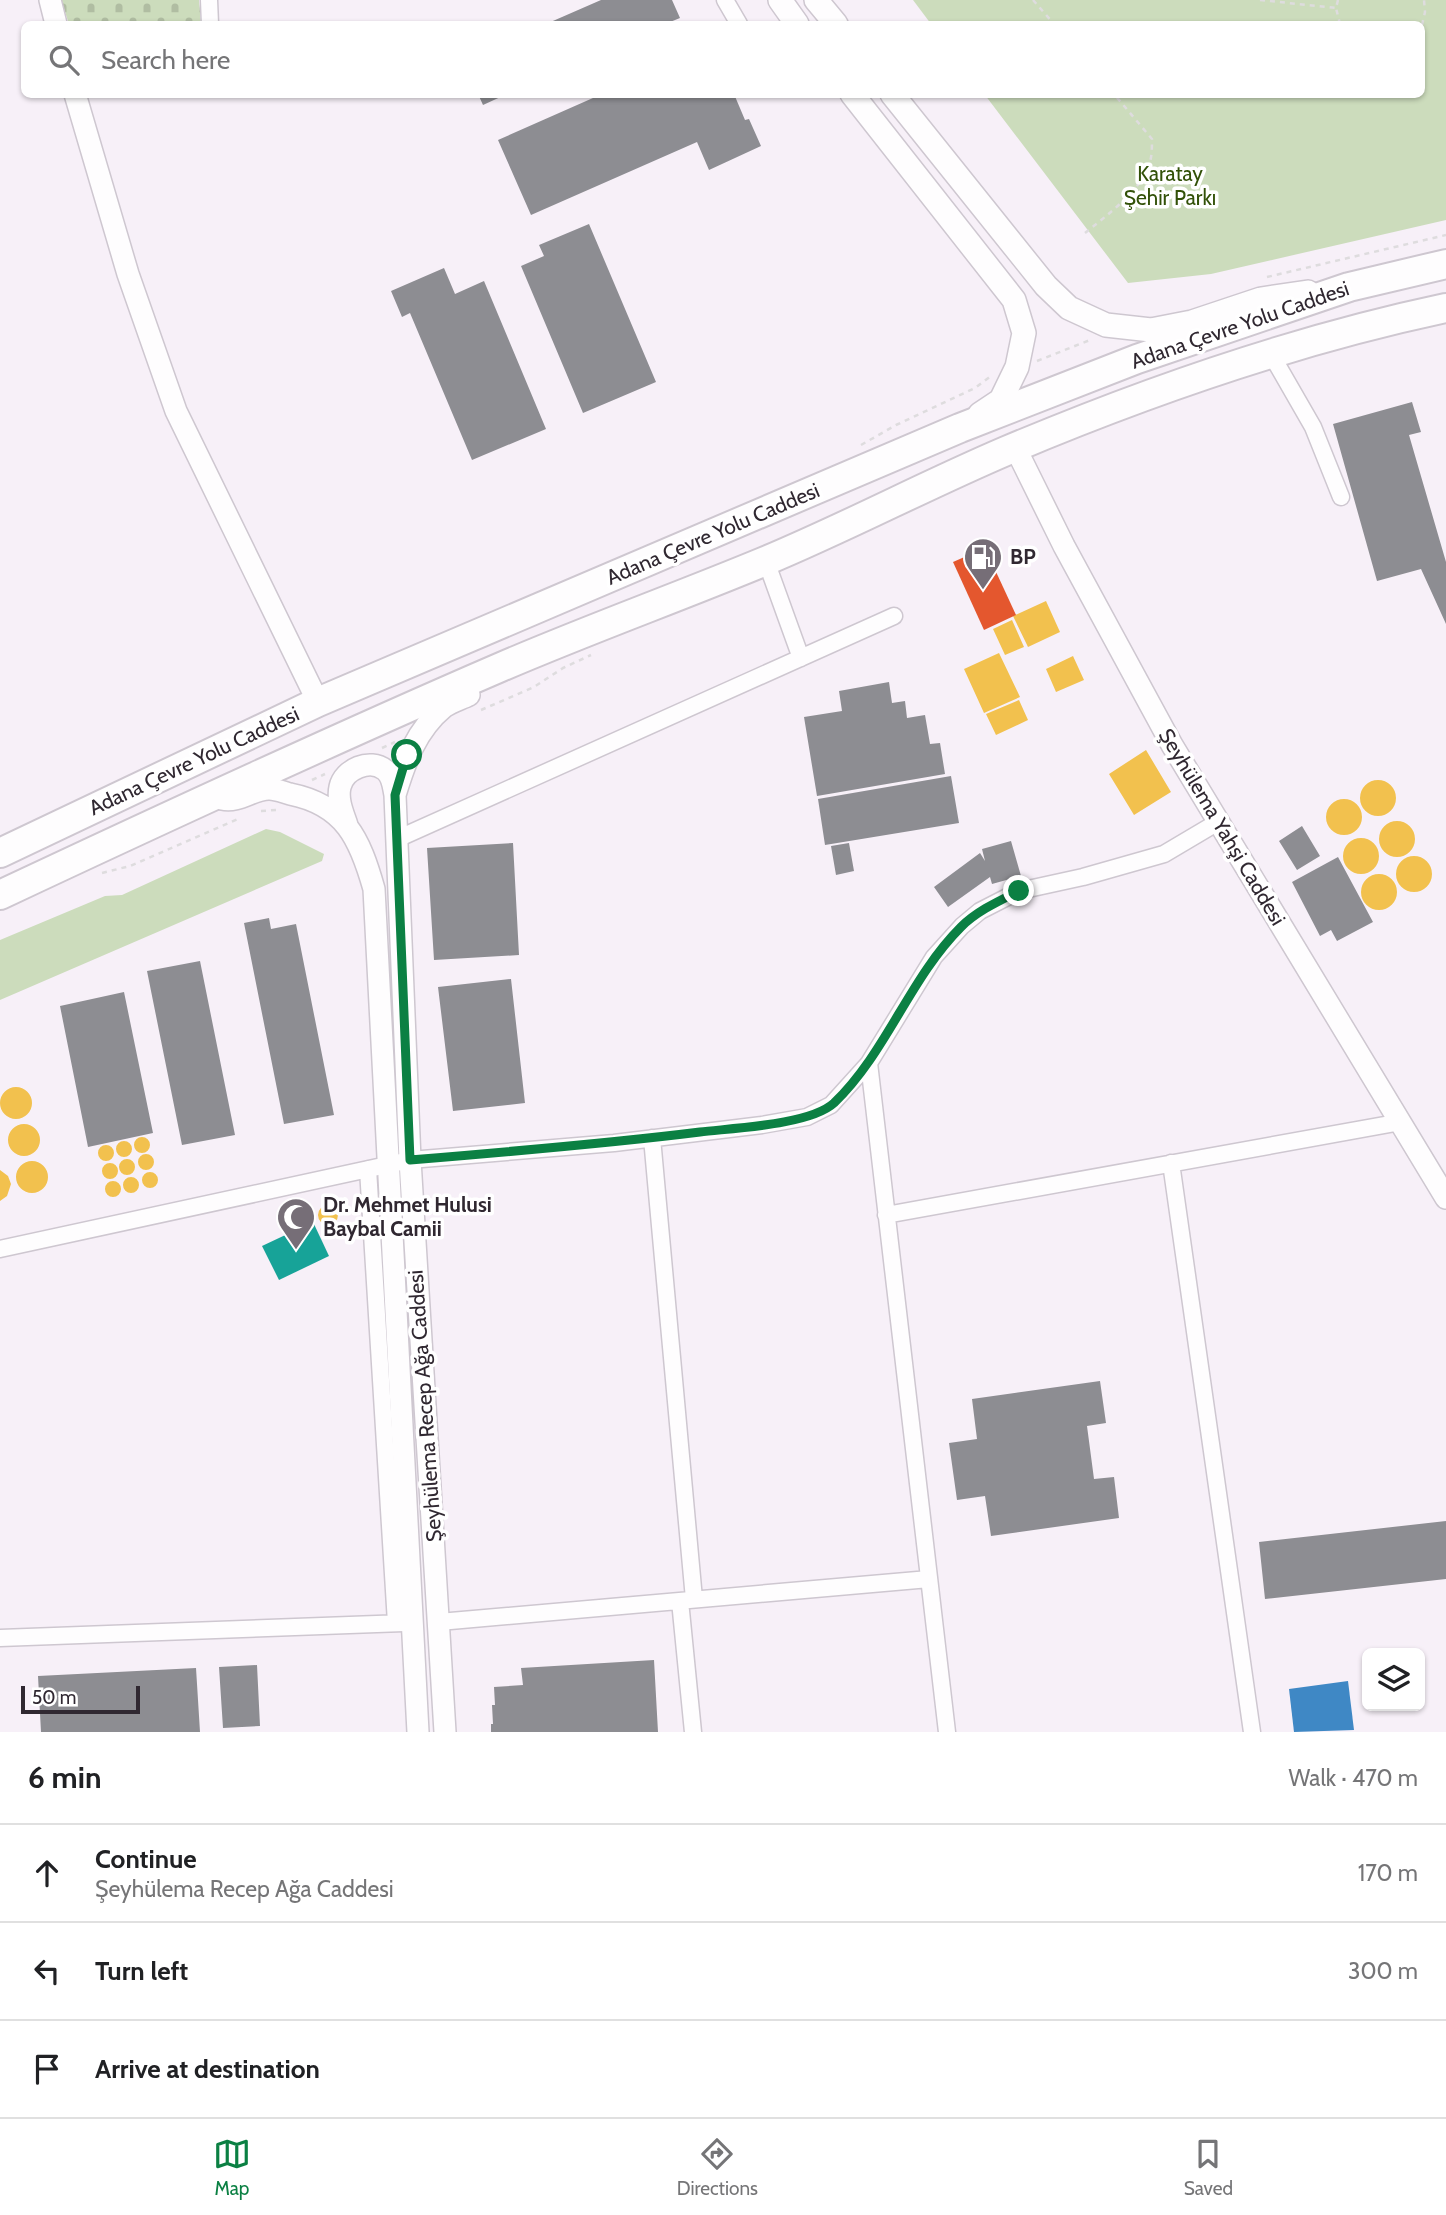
<!DOCTYPE html>
<meta charset="utf-8">
<style>
body{margin:0;font-family:Cabin,sans-serif;background:#f6f6f6;color:#202124}
.controls{position:absolute;right:21px;bottom:21px;display:grid;overflow:hidden;border-radius:10px;box-shadow:0 2px 5px #0004}
.controls button{width:63px;height:63px;display:grid;place-items:center;padding:0;border:0;border-bottom:2px solid #e0e0e0;background:#fff;color:#202124;font:35px sans-serif}
.scale{position:absolute;left:21px;bottom:18px;width:119px;box-sizing:border-box;padding-left:7px;border:4px solid #302831;border-top:0;font-size:19px;line-height:24px;white-space:nowrap;color:#302831;-webkit-text-stroke:5px #fff;paint-order:stroke}
.stop{position:absolute;width:21px;height:21px;margin:-16px;border:5px solid #0b8043;border-radius:50%;background:#fff}
.stop.end{background:#0b8043;border-color:#fff;box-shadow:0 2px 7px #0008}
.list{margin:0;padding:0;list-style:none}
h2{display:flex;justify-content:space-between;align-items:center;height:91px;margin:0;padding:0 28px;font-size:30px}
h2 small{font-size:23px;font-weight:400;color:#757577}
.list li{display:grid;grid-template-columns:46px 1fr auto;gap:21px;align-items:center;box-sizing:border-box;height:98px;padding:0 28px;border-top:2px solid #e0e0e0}
.list b{display:block;font-size:26px;white-space:nowrap}
.list p{margin:0;font-size:23px;white-space:nowrap;color:#757577}
.list em{font-size:23px;font-style:normal;color:#757577}
.icon{flex:none;width:38px;height:38px;fill:none;stroke:currentColor;stroke-width:2;stroke-linecap:round;stroke-linejoin:round}
.map{position:relative;flex:none;width:1446px;height:1732px;overflow:hidden}
.search{position:absolute;background:#fff;box-shadow:0 2px 5px #0004;left:21px;right:21px;top:21px;height:77px;display:flex;align-items:center;gap:18px;box-sizing:border-box;padding:0 24px;border-radius:10px;color:#757577;font-size:26px}
.sheet{height:385px;background:#fff}
nav{display:flex;justify-content:space-around;align-items:center;box-sizing:border-box;height:98px;border-top:2px solid #e0e0e0;background:#fff;font-size:19px;color:#757577}
nav a{display:grid;justify-items:center;gap:4px}
nav .on{color:#0b8043}
.map>svg:first-child{display:block}
.green{fill:#ccdcbc}
.cemetery{fill:url(#cemetery-stones)}
.homes{fill:#f2c14e}
.shops{fill:#e4572e}
.schools{fill:#3f88c5}
.public{fill:#17a398}
.industry{fill:#8d8d92}
.lines{fill:none;stroke-linecap:round;stroke-linejoin:round}
.minor-casing{stroke:#cec7d0;stroke-width:19}
.tertiary-casing{stroke:#cec7d0;stroke-width:24}
.secondary-casing{stroke:#cec7d0;stroke-width:26}
.trunk-casing{stroke:#cec7d0;stroke-width:32}
.path{stroke:#dedcde;stroke-width:2.5;stroke-dasharray:5 5;stroke-linecap:butt}
.minor{stroke:#fefdfe;stroke-width:16}
.tertiary{stroke:#fefdfe;stroke-width:21}
.secondary{stroke:#fefdfe;stroke-width:23}
.trunk{stroke:#fefdfe;stroke-width:28}
.route{stroke:#0b8043;stroke-width:9}
.labels{text-anchor:middle;stroke-width:7;stroke-linejoin:round;paint-order:stroke}
.park-label{font-size:21px;fill:#325108;stroke:#fff}
.street-label{font-size:21px;fill:#302831;stroke:#fff}
.poi-label{font-size:21px;font-weight:bold;fill:#302831;stroke:#fff;text-anchor:start}
</style>
<div class="map">
<svg width="1446" height="1732" viewBox="0 0 1446 1732">
<defs>
<pattern id="cemetery-stones" width="16" height="16" patternUnits="userSpaceOnUse" patternTransform="scale(1.75)"><rect width="16" height="16" fill="#ccdcbc"/><path d="M2 7V4a2 2 0 0 1 4 0v3zM10 15v-3a2 2 0 0 1 4 0v3z" fill="#b0bda2"/></pattern>
</defs>
<rect width="100%" height="100%" fill="#f7f0f8"/>
<path class="green" d="M913,0h533v220l-235,54 -83,9 -143,-188 437,-1v-70h-491z
M266,829l14,3 44,22 -2,7 -322,139v-60l105,-44 17,-1z"/>
<path class="cemetery" d="M61,0h138l2,24h-132z"/>
<path class="homes" d="M1046,601l14,31 -32,15 -15,-31z
M1012,620l12,27 -19,8 -12,-26z
M999,653l21,44 -36,16 -20,-44z
M1073,656l11,24 -28,12 -10,-23z
M1019,700l9,20 -32,15 -10,-21z
M1146,750l25,42 -37,23 -25,-41z
M1360 798a18 18 0 1 1 36 0a18 18 0 1 1-36 0Z
M1326 817a18 18 0 1 1 36 0a18 18 0 1 1-36 0Z
M1379 839a18 18 0 1 1 36 0a18 18 0 1 1-36 0Z
M1343 856a18 18 0 1 1 36 0a18 18 0 1 1-36 0Z
M1396 874a18 18 0 1 1 36 0a18 18 0 1 1-36 0Z
M1361 892a18 18 0 1 1 36 0a18 18 0 1 1-36 0Z
M0 1103a16 16 0 1 1 32 0a16 16 0 1 1-32 0Z
M8 1140a16 16 0 1 1 32 0a16 16 0 1 1-32 0Z
M134 1145a8 8 0 1 1 16 0a8 8 0 1 1-16 0Z
M116 1149a8 8 0 1 1 16 0a8 8 0 1 1-16 0Z
M98 1153a8 8 0 1 1 16 0a8 8 0 1 1-16 0Z
M138 1162a8 8 0 1 1 16 0a8 8 0 1 1-16 0Z
M119 1167a8 8 0 1 1 16 0a8 8 0 1 1-16 0Z
M16 1177a16 16 0 1 1 32 0a16 16 0 1 1-32 0Z
M102 1171a8 8 0 1 1 16 0a8 8 0 1 1-16 0Z
M0,1170l8,6 3,8 -4,12 -7,5z
M142 1180a8 8 0 1 1 16 0a8 8 0 1 1-16 0Z
M123 1185a8 8 0 1 1 16 0a8 8 0 1 1-16 0Z
M105 1189a8 8 0 1 1 16 0a8 8 0 1 1-16 0Z
M318 1215a10 10 0 1 1 20 0a10 10 0 1 1-20 0Z"/>
<path class="shops" d="M985,548l31,67 -32,15 -31,-68z"/>
<path class="schools" d="M1348,1681l6,49 -60,2 -5,-43z"/>
<path class="public" d="M313,1222l16,34 -50,24 -17,-34z"/>
<path class="industry" d="M601,0h71l8,18 -15,6h-119z
M478,94h29l-24,11z
M602,94h132l11,26 4,-1 12,27 -52,24 -12,-28 -166,73 -33,-75z
M589,224l67,158 -73,31 -62,-147 23,-10 -5,-11z
M444,268l11,26 29,-13 62,148 -74,31 -62,-147 -8,4 -11,-26z
M1412,402l9,30 -12,3 37,127v62l-25,-55 -44,12 -44,-157z
M889,682l3,21 13,-2 2,17 18,-3 5,29 10,-1 5,31 -128,22 -13,-79 38,-6 -3,-20z
M951,776l8,47 -134,22 -7,-46z
M1302,826l18,30 -23,14 -18,-29z
M1011,841l10,35 -29,8 -2,-7 -42,30 -14,-20 46,-34 5,8 -3,-12z
M513,843l6,112 -85,5 -7,-112z
M849,843l5,28 -18,4 -5,-29z
M1338,857l35,65 -36,19 -6,-11 -11,6 -28,-54z
M269,918l2,11 25,-5 38,191 -50,9 -40,-201z
M200,961l35,174 -53,10 -35,-174z
M511,979l14,124 -72,8 -15,-124z
M124,992l29,141 -65,14 -28,-141z
M1100,1381l6,42 -19,3 7,53 20,-2 5,41 -128,18 -6,-40 -28,4 -8,-57 28,-4 -5,-40z
M1446,1521v58l-181,20 -6,-57z
M654,1660l4,72h-167v-8h2l-1,-19h3l-1,-18 29,-2 -2,-17z
M257,1665l3,61 -37,2 -4,-61z
M196,1668l4,64h-159l-3,-56z"/>
<g class="lines">
<defs>
<path id="minor" d="M209,0l1,24
M725,0l14,24
M1271,354l42,73 28,70
M766,561l35,97
M397,839l497,-223
M869,1063l78,669
M652,1138l42,461
M1171,1163l81,569
M368,1169l28,454
M886,1215l515,-93
M0,1249l410,-89 204,-17 148,-18 45,-8 24,-12 38,-42 65,-106 28,-31 18,-15 39,-20 64,-14 81,-23 54,-32
M680,1601l13,131
M439,1622l490,-43
M0,1638l404,-15"/>
<path id="tertiary" d="M50,0l6,24
M75,94l53,180 48,137 142,291
M1015,447l49,99 108,199 274,453
M222,799c17,4 31,-10 47,-10 7,0 14,3 21,5 55,11 70,45 84,95l44,843
M347,825c-4,-12 -10,-25 -7,-38 4,-18 30,-29 45,-17 8,6 8,16 10,25
M445,1732l-35,-572 -15,-365c10,-33 21,-65 49,-88 7,-5 17,-8 25,-12"/>
<path id="secondary" d="M780,0l17,24
M816,0l20,24
M852,94l162,206 10,33 -7,34 -16,33 -21,14
M892,94l154,192 23,22 37,17 45,5 41,-8 69,-23 47,-7"/>
<path id="trunk" d="M0,853l318,-151 642,-274 177,-69 212,-72 97,-23
M0,895c166,-78 332,-155 501,-228 86,-37 175,-69 262,-105 82,-34 161,-76 243,-111 142,-60 289,-111 440,-143"/>
</defs>
<use href="#minor" class="minor-casing"/>
<use href="#tertiary" class="tertiary-casing"/>
<use href="#secondary" class="secondary-casing"/>
<use href="#trunk" class="trunk-casing"/>
<path class="path" d="M1033,0l21,24
M1260,0l76,8
M1338,0l-2,8 4,16
M1422,25l3,-13 -1,-12
M1085,233c21,-17 58,-44 65,-71 2,-7 2,-16 2,-23l-38,-45
M1267,277l179,-42
M1037,361l53,-21
M861,445l35,-20 79,-37 16,-12
M481,710l53,-23 29,-19 28,-13
M382,748l13,-6
M312,780l13,-6
M261,811l15,-1
M102,873l28,-7 108,-47"/>
<use href="#minor" class="minor"/>
<use href="#tertiary" class="tertiary"/>
<use href="#secondary" class="secondary"/>
<use href="#trunk" class="trunk"/>
</g>
<g class="lines">
<path class="route" d="M407,755l-12,40 15,365c97,-8 194,-16 290,-28 33,-4 110,-7 134,-29 53,-51 75,-124 127,-176 16,-16 38,-26 58,-36"/>
</g>
<defs>
<symbol id="fuel-pin" viewBox="-11 -11 22 30"><path d="M0 17L-7.5 6A9.5 9.5 0 1 1 7.5 6Z" fill="#766e77" stroke="#fff"/><path d="M-5.5-6h7V0h2V4h1.3V-2.5L3-4.5l.8-.8L6-3V5H2.5V1h-1V6h-7ZM-4.2-4.7v3.2H.2V-4.7Z" fill="#fff"/></symbol>
<symbol id="mosque-pin" viewBox="-11 -11 22 30"><path d="M0 17L-7.5 6A9.5 9.5 0 1 1 7.5 6Z" fill="#766e77" stroke="#fff"/><path d="M3.5-4.9A6 6 0 1 0 3.5 4.9A5 5 0 1 1 3.5-4.9Z" fill="#fff"/></symbol>
</defs>
<g fill-rule="evenodd">
<use href="#fuel-pin" x="961" y="535" width="44" height="60"/>
<use href="#mosque-pin" x="274" y="1195" width="44" height="60"/>
</g>
<g class="labels">
<g class="park-label">
<text x="1170" y="181">Karatay<tspan x="1170" dy="24">Şehir Parkı</tspan></text>
</g>
<g class="street-label">
<text transform="translate(1240 325) rotate(-19)" y="7">Adana Çevre Yolu Caddesi</text>
<text transform="translate(713 534) rotate(-23)" y="7">Adana Çevre Yolu Caddesi</text>
<text transform="translate(194 761) rotate(-25)" y="7">Adana Çevre Yolu Caddesi</text>
<text transform="translate(1222 827) rotate(59)" y="7">Şeyhülema Yahşi Caddesi</text>
<text transform="translate(425 1406) rotate(-94)" y="7">Şeyhülema Recep Ağa Caddesi</text>
</g>
<g class="poi-label">
<text x="1010" y="564">BP</text>
<text x="323" y="1212">Dr. Mehmet Hulusi<tspan x="323" dy="24">Baybal Camii</tspan></text>
</g>
</g>
</svg>
<div class="controls">
<button><svg class="icon" aria-label="layers" viewBox="0 0 24 24"><path d="M12 4l9 5-9 5-9-5zM3 14l9 5 9-5"/></svg></button>
</div>
<div class="scale">50 m</div>
<div class="stop" style="left:407px;top:755px"></div>
<div class="stop end" style="left:1019px;top:891px"></div>
<div class="search"><svg class="icon" aria-label="search" viewBox="0 0 24 24"><circle cx="10" cy="10" r="6"/><path d="M15 15l6 6"/></svg>Search here</div>
</div>
<section class="sheet">
<h2>6 min<small>Walk · 470 m</small></h2>
<ul class="list">
<li><svg class="icon" aria-label="ahead" viewBox="0 0 24 24"><path d="M12 20V5M6 11l6-6 6 6"/></svg><div><b>Continue</b><p>Şeyhülema Recep Ağa Caddesi</p></div><em>170 m</em></li>
<li><svg class="icon" aria-label="left" viewBox="0 0 24 24"><path d="M17 20v-9H6M10 6l-5 5 5 5"/></svg><div><b>Turn left</b></div><em>300 m</em></li>
<li><svg class="icon" aria-label="arrive" viewBox="0 0 24 24"><path d="M6 21V4h12l-3 4 3 4H6"/></svg><div><b>Arrive at destination</b></div></li>
</ul>
</section>
<nav>
<a class="on"><svg class="icon" aria-label="map" viewBox="0 0 24 24"><path d="M3 6l6-2 6 2 6-2v14l-6 2-6-2-6 2zM9 4v14M15 6v14"/></svg>Map</a>
<a><svg class="icon" aria-label="directions" viewBox="0 0 24 24"><path d="M12 3l9 9-9 9-9-9zM9 14v-3h6M13 9l2 2-2 2"/></svg>Directions</a>
<a><svg class="icon" aria-label="saved" viewBox="0 0 24 24"><path d="M7 4h10v16l-5-4-5 4z"/></svg>Saved</a>
</nav>
